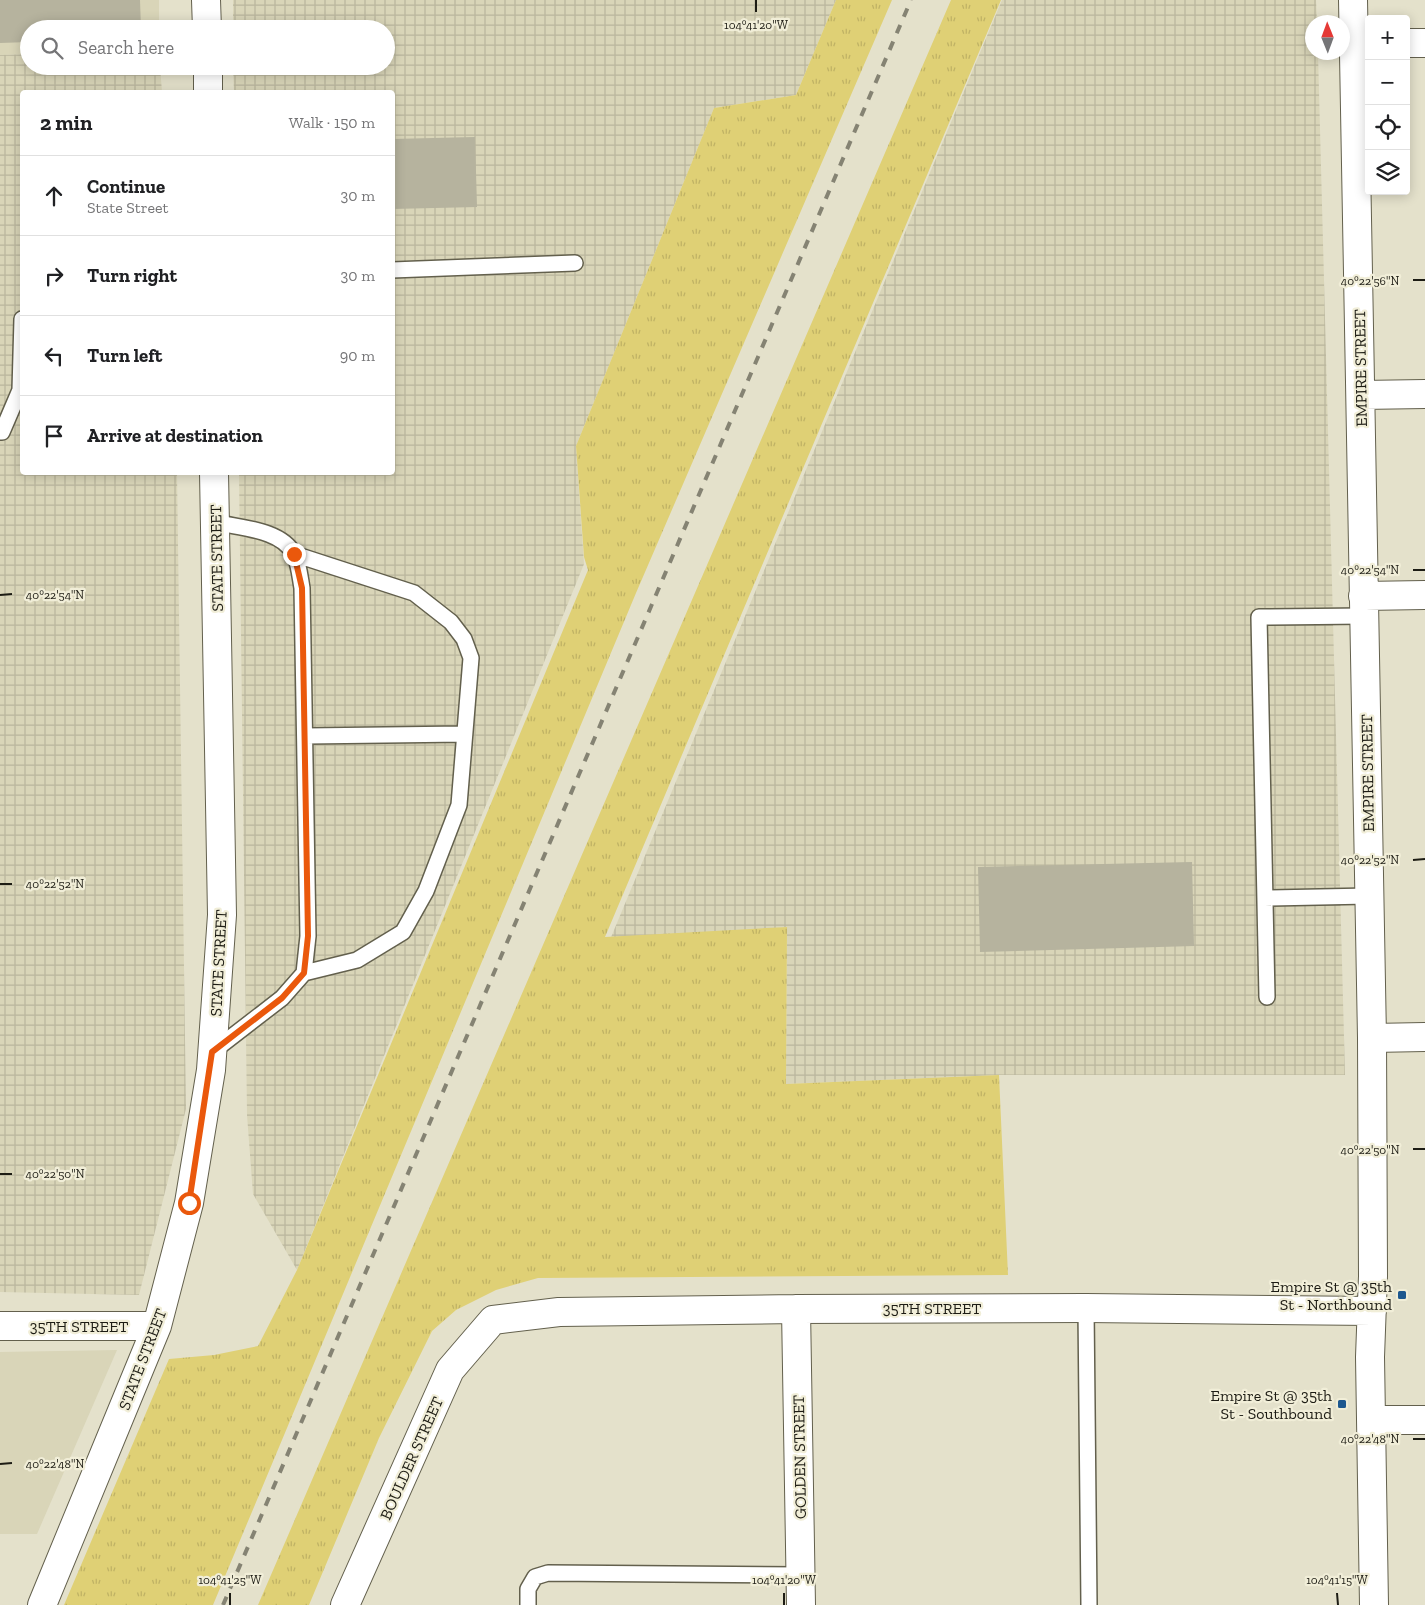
<!DOCTYPE html>
<meta charset="utf-8">
<style>
body{margin:0;font-family:"Zilla Slab",serif;background:#f2f2f2;color:#202124}
.controls{position:absolute;right:15px;top:15px;display:grid;overflow:hidden;border-radius:5px;box-shadow:0 2px 12px #0003}
.controls button{width:45px;height:45px;display:grid;place-items:center;padding:0;border:0;border-bottom:1px solid #e0e0e0;background:#fff;color:#202124;font:25px sans-serif}
.compass{position:absolute;left:1305px;top:15px;width:45px;height:45px;border-radius:50%;background:#fff;box-shadow:0 2px 12px #0003;rotate:359deg}
.stop{position:absolute;width:15px;height:15px;margin:-11px;border:4px solid #ea580c;border-radius:50%;background:#fff}
.stop.end{background:#ea580c;border-color:#fff;box-shadow:0 1px 5px #0008}
.list{margin:0;padding:0;list-style:none}
h2{display:flex;justify-content:space-between;align-items:center;height:65px;margin:0;padding:0 20px;font-size:21px}
h2 small{font-size:16px;font-weight:400;color:#757577}
.list li{display:grid;grid-template-columns:32px 1fr auto;gap:15px;align-items:center;box-sizing:border-box;height:80px;padding:0 20px;border-top:1px solid #e0e0e0}
.list b{display:block;font-size:19px;white-space:nowrap}
.list p{margin:0;font-size:16px;white-space:nowrap;color:#757577}
.list em{font-size:16px;font-style:normal;color:#757577}
.icon{flex:none;width:28px;height:28px;fill:none;stroke:currentColor;stroke-width:2;stroke-linecap:round;stroke-linejoin:round}
.map{position:relative;flex:none;width:1425px;height:1605px;overflow:hidden}
.search{position:absolute;background:#fff;box-shadow:0 2px 12px #0003;left:20px;top:20px;width:375px;height:55px;display:flex;align-items:center;gap:12px;box-sizing:border-box;padding:0 18px;border-radius:28px;color:#757577;font-size:19px}
.panel{position:absolute;background:#fff;box-shadow:0 2px 12px #0003;left:20px;top:90px;width:375px;height:385px;border-radius:5px}
.map>svg:first-child{display:block}
.built{fill:#d9d5b8}
.industrial{fill:url(#industrial-grid)}
.grass{fill:url(#grass-tufts)}
.building{fill:#b6b39e}
.lines{fill:none;stroke-linecap:round;stroke-linejoin:round}
.lane-casing{stroke:#63604d;stroke-width:18}
.street-casing{stroke:#63604d;stroke-width:30}
.lane{stroke:#fff;stroke-width:15}
.street{stroke:#fff;stroke-width:28}
.rail{stroke:#858373;stroke-width:4;stroke-dasharray:9 9;stroke-linecap:butt}
.route{stroke:#ea580c;stroke-width:6}
.ticks{fill:none;stroke:#1d1c14;stroke-width:2}
.poi-dot{fill:#1e588f;stroke:#f1eed8;stroke-width:2}
.labels{text-anchor:middle;stroke-width:4.5;stroke-linejoin:round;paint-order:stroke}
.street-label{font-size:16px;fill:#1d1c14;stroke:#f1eed8}
.poi-label{font-size:16px;fill:#1d1c14;stroke:#f1eed8;text-anchor:end}
.ticks-label{font-size:12px;text-anchor:middle;fill:#1d1c14;stroke:#f1eed8;stroke-width:4.5;stroke-linejoin:round;paint-order:stroke}
</style>
<div class="map">
<svg width="1425" height="1605" viewBox="0 0 1425 1605">
<defs>
<pattern id="industrial-grid" width="8" height="8" patternUnits="userSpaceOnUse" patternTransform="scale(1.25)"><rect width="8" height="8" fill="#d9d5b8"/><path d="M0 4h8M4 0v8" fill="none" stroke="#bab69d"/></pattern>
<pattern id="grass-tufts" width="24" height="20" patternUnits="userSpaceOnUse" patternTransform="scale(1.25)"><rect width="24" height="20" fill="#dfd075"/><path d="M3 7l-1-3M5 7V3M7 7l1-3M15 17l-1-3M17 17v-4M19 17l1-3" fill="none" stroke="#bfb264"/></pattern>
</defs>
<rect width="100%" height="100%" fill="#e4e1cb"/>
<path class="built" d="M0,0h159v29h-130v25l-29,1z
M117,1350l-80,184h-37v-182z"/>
<path class="industrial" d="M233,0h603l-40,95 -82,13 -138,338 8,118 -287,706 -44,-76 -6,-79 -8,-642 153,-1v-380h-158l-1,-26h153v-37h-153z
M1002,0h314l1,22h-5v30l6,1 27,1022h-346l-213,9 1,-157 -178,15z
M29,54v12h131l2,26h-140v380l155,1 9,636 -47,186 -139,-3v-1237z"/>
<path class="grass" d="M836,0h56l-256,593 -423,1012h-149l105,-246 45,-4 44,-9 39,-76 291,-700 -4,-13 -8,-111 138,-338 82,-13z
M951,0h50l-396,937 182,-10 -1,157 213,-9 9,200 -470,3 -42,12 -40,20 -24,21 -53,107 -70,167h-51z"/>
<path class="building" d="M0,0h140l1,29h-112v13l-29,1z
M475,137l2,70 -85,2v-70z
M1192,862l2,84 -214,6 -2,-85z"/>
<g class="lines">
<defs>
<path id="lane" d="M392,270l183,-7
M0,432h2l18,-42 2,-71
M294,554l120,39 37,29 13,17 7,19 -12,147 -33,86 -23,41 -46,28 -53,13
M306,736l158,-2
M1265,898l104,-2
M1267,997l-8,-380 105,-1
M212,1052l70,-54 22,-25 4,-37 -6,-348c-2,-11 -3,-24 -8,-34 -13,-25 -55,-26 -79,-32
M1086,1308l3,297
M528,1605v-16l7,-12 13,-4 253,2"/>
<path id="street" d="M206,0l1,29
M1353,0l19,1038 1,238 -3,81 4,248
M1406,43h19
M208,66v26
M1361,395l64,-1
M1363,596l62,-1
M1372,1038l53,-1
M796,1309l5,296
M0,1326h157
M1371,1420h54
M42,1605l115,-279 32,-123 22,-133 11,-155 -8,-443
M345,1605l105,-235 43,-50 66,-8 237,-3 290,-1 286,3"/>
</defs>
<use href="#lane" class="lane-casing"/>
<use href="#street" class="street-casing"/>
<use href="#lane" class="lane"/>
<use href="#street" class="street"/>
<path class="rail" d="M223,1605l688,-1605"/>
</g>
<g class="lines">
<path class="route" d="M189,1203l23,-151 70,-54 22,-25 4,-37 -6,-348 -8,-34"/>
</g>
<path class="ticks" d="M756,0v12M1413,280h12M1413,570h12M0,595l12,-1M1413,860l12,-1M0,884h12M1413,1149h12M0,1174h12M1413,1439h12M0,1464l12,-1M230,1593v12M784,1593v12M1337,1593l1,12"/>
<g class="poi-dot">
<rect x="1397" y="1290" width="10" height="10" rx="2.5"/>
<rect x="1337" y="1399" width="10" height="10" rx="2.5"/>
</g>
<g class="labels">
<g class="street-label">
<text transform="translate(1360 368) rotate(-91)" y="6">EMPIRE STREET</text>
<text transform="translate(216 558) rotate(-91)" y="6">STATE STREET</text>
<text transform="translate(1367 773) rotate(-91)" y="6">EMPIRE STREET</text>
<text transform="translate(218 963) rotate(-87)" y="6">STATE STREET</text>
<text x="932" y="1314">35TH STREET</text>
<text x="79" y="1332">35TH STREET</text>
<text transform="translate(142 1359) rotate(-69)" y="6">STATE STREET</text>
<text transform="translate(799 1457) rotate(-91)" y="6">GOLDEN STREET</text>
<text transform="translate(411 1458) rotate(-66)" y="6">BOULDER STREET</text>
</g>
<g class="poi-label">
<text x="1392" y="1292">Empire St @ 35th<tspan x="1392" dy="18">St - Northbound</tspan></text>
<text x="1332" y="1401">Empire St @ 35th<tspan x="1332" dy="18">St - Southbound</tspan></text>
</g>
</g>
<g class="ticks-label">
<text x="756" y="29">104°41'20"W</text>
<text x="1370" y="285">40°22'56"N</text>
<text x="1370" y="574">40°22'54"N</text>
<text x="55" y="599">40°22'54"N</text>
<text x="1370" y="864">40°22'52"N</text>
<text x="55" y="888">40°22'52"N</text>
<text x="1370" y="1154">40°22'50"N</text>
<text x="55" y="1178">40°22'50"N</text>
<text x="1370" y="1443">40°22'48"N</text>
<text x="55" y="1468">40°22'48"N</text>
<text x="230" y="1584">104°41'25"W</text>
<text x="784" y="1584">104°41'20"W</text>
<text x="1337" y="1584">104°41'15"W</text>
</g>
</svg>
<div class="controls">
<button>+</button>
<button>−</button>
<button><svg class="icon" aria-label="locate" viewBox="0 0 24 24"><circle cx="12" cy="12" r="6"/><path d="M12 2v4M12 18v4M2 12h4M18 12h4"/></svg></button>
<button><svg class="icon" aria-label="layers" viewBox="0 0 24 24"><path d="M12 4l9 5-9 5-9-5zM3 14l9 5 9-5"/></svg></button>
</div>
<svg class="compass" viewBox="-18 -18 36 36"><path d="M0-13l5 13h-10z" fill="#e53935"/><path d="M0 13l5-13h-10z" fill="#757577"/></svg>
<div class="stop" style="left:189px;top:1203px"></div>
<div class="stop end" style="left:294px;top:554px"></div>
<div class="search"><svg class="icon" aria-label="search" viewBox="0 0 24 24"><circle cx="10" cy="10" r="6"/><path d="M15 15l6 6"/></svg>Search here</div>
<section class="panel">
<h2>2 min<small>Walk · 150 m</small></h2>
<ul class="list">
<li><svg class="icon" aria-label="ahead" viewBox="0 0 24 24"><path d="M12 20V5M6 11l6-6 6 6"/></svg><div><b>Continue</b><p>State Street</p></div><em>30 m</em></li>
<li><svg class="icon" aria-label="right" viewBox="0 0 24 24"><path d="M7 20v-9h11M14 6l5 5-5 5"/></svg><div><b>Turn right</b></div><em>30 m</em></li>
<li><svg class="icon" aria-label="left" viewBox="0 0 24 24"><path d="M17 20v-9H6M10 6l-5 5 5 5"/></svg><div><b>Turn left</b></div><em>90 m</em></li>
<li><svg class="icon" aria-label="arrive" viewBox="0 0 24 24"><path d="M6 21V4h12l-3 4 3 4H6"/></svg><div><b>Arrive at destination</b></div></li>
</ul>
</section>
</div>
